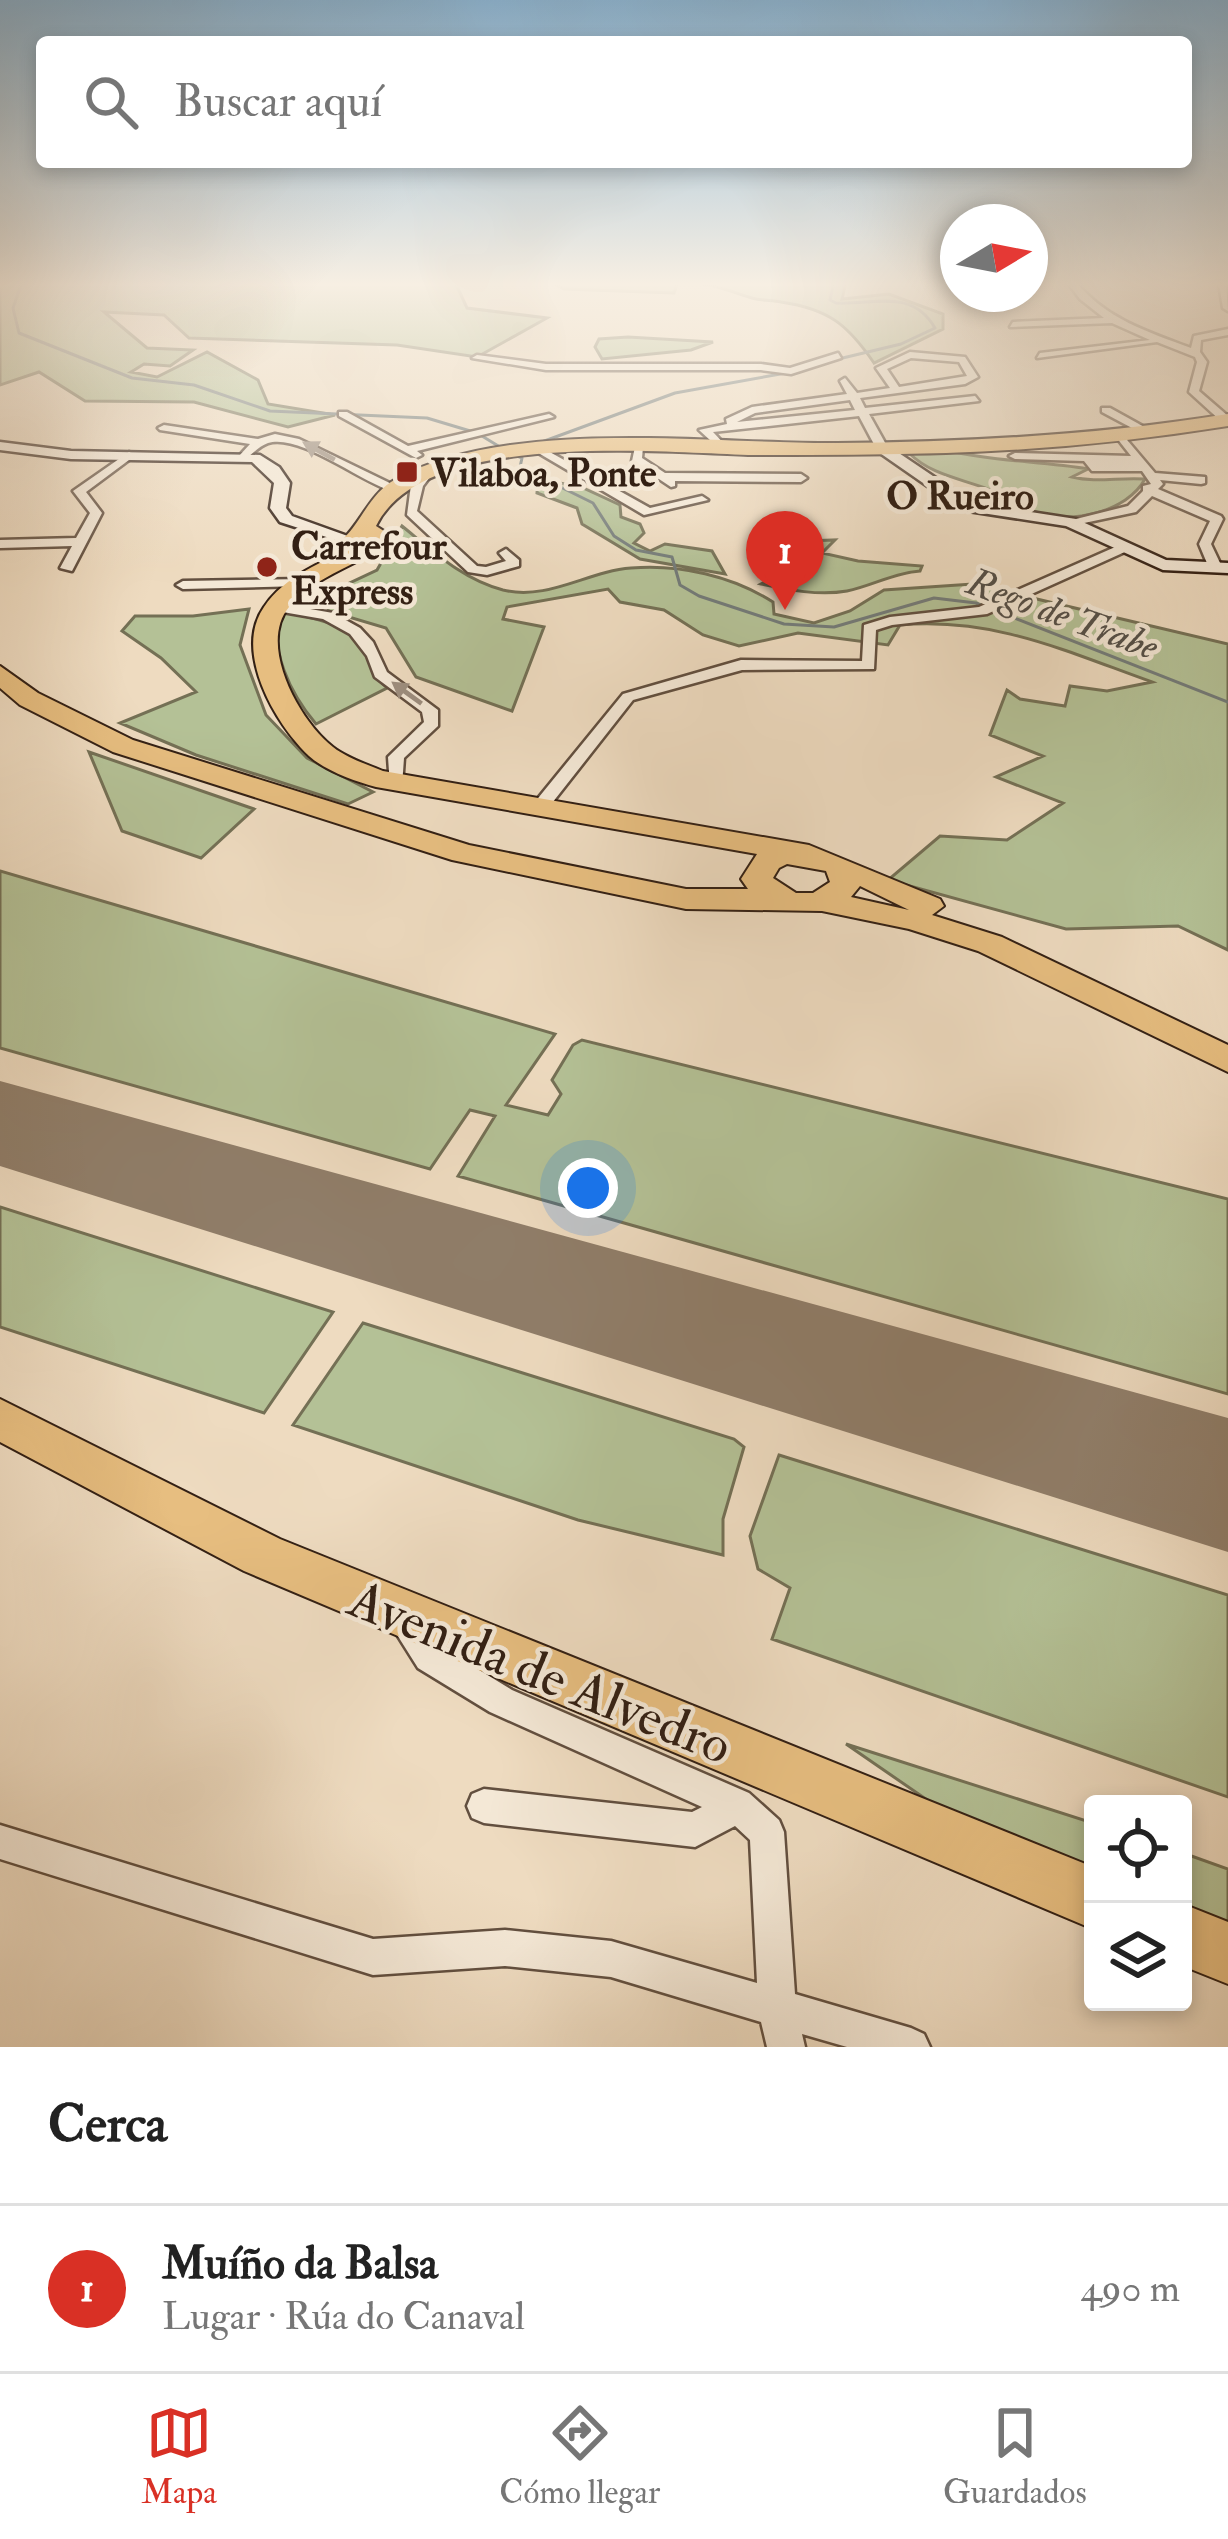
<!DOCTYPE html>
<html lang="es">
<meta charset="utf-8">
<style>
body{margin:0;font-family:"IM FELL Double Pica",serif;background:#f6f6f6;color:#222}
.controls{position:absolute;right:36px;bottom:36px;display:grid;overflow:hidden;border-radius:12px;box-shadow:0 6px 18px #0003}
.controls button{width:108px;height:108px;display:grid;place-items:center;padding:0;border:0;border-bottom:3px solid #e0e0e0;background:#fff;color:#222;font:60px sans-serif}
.compass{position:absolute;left:940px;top:204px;width:108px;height:108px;border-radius:50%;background:#fff;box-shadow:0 6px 18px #0003;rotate:80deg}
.you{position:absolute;left:588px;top:1188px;width:42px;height:42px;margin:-30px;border:9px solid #fff;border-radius:50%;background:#1a73e8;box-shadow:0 0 0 18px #1a73e833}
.badge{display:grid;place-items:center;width:78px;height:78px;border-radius:50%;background:#d93025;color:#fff;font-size:39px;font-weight:700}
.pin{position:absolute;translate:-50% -99px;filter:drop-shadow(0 3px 6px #0008)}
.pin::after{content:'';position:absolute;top:63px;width:42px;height:36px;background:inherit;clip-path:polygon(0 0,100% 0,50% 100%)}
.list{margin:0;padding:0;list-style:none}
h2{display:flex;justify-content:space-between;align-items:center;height:156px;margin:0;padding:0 48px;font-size:51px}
h2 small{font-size:39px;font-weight:400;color:#767676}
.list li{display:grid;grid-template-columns:78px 1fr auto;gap:36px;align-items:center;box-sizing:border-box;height:168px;padding:0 48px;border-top:3px solid #e0e0e0}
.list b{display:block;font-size:45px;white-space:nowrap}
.list p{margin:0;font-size:39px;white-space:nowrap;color:#767676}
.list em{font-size:39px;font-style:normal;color:#767676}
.icon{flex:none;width:66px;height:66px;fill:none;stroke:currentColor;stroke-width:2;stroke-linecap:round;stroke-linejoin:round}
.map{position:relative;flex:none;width:1228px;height:2047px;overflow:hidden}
.search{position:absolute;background:#fff;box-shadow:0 6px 18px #0003;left:36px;right:36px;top:36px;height:132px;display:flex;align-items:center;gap:30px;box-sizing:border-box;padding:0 42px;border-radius:12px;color:#767676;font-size:45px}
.sheet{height:324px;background:#fff}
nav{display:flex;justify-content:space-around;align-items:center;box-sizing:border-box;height:168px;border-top:3px solid #e0e0e0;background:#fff;font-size:33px;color:#767676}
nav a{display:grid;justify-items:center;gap:6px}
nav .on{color:#d93025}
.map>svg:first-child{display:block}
.green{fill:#b4c196;stroke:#747055;stroke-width:3}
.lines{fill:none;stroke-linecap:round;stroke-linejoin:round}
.stream{stroke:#737b79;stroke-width:3}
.runway{fill:#907e6a;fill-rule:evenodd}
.street-casing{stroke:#624f3f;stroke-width:5}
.secondary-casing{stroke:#332014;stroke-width:5}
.highway-casing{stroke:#332014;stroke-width:4}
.street{fill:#f4e8d6;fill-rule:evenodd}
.secondary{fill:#f4e8d6;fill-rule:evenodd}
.highway{fill:#e7be80;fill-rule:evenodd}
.oneway{fill:#9d8e7f}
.poi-dot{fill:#8f2418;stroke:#f4e8d6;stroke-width:4.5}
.labels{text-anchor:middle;stroke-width:9;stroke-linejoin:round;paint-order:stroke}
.far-poi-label{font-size:39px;font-weight:bold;fill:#332014;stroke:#f4e8d6;text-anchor:start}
.far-neighbourhood-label{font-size:39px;font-weight:bold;fill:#332014;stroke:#f4e8d6}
.far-water-label{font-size:39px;font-style:italic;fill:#534e47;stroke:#f4e8d6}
.near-street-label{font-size:54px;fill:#332014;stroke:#f4e8d6}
</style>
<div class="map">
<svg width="1228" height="2047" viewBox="0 0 1228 2047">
<rect width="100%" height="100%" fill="#eedbc0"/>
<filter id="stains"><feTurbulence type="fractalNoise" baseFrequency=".00167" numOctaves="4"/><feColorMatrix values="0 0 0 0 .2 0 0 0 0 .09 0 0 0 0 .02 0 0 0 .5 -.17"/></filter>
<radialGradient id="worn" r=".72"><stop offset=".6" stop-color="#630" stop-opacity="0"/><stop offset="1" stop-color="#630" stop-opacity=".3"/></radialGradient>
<path class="green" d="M93,282h362l12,26 80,10 -70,39 -80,-12 -208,-7 -25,-23 -60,-3 43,36 46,2 -23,16 -26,-2 -13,8 26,5 50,-25 51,28 10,24 67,11 -47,12 -94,-25 -109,-1 -46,-29 -39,13v-102z
M552,282h294l-4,17 47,-5 54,20v15l-69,34c-26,-38 -45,-54 -93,-61 -9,-2 -19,-1 -29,-4 -36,-11 -34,-15 -75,-14l-3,9 -110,-4z
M628,337l85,5 -22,8 -89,9 -7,-12 4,-8z
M950,451c45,11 92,10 138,18l-16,8c24,6 48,0 73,2 -18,33 -74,46 -109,33 -17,-6 -33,-17 -51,-24 -27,-10 -55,-14 -76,-35z
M538,479l43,8 39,18 1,12 19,7 4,9 -10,10 16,8 15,-7 47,7 13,23 -85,-15 -58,-35 -5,-16 -40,-15z
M402,526c32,26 60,53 101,64 45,11 85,-19 128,-22 49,-4 101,8 142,34l1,12 40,9 36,-12 34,-21 89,-6 255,60v306l-50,-24 -112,3 -178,-49 52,-44 67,4 56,-37 -67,-26 47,-21 -53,-21 17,-45 13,9 45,7 5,-20 37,5 45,-9c-87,-31 -158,-65 -252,-57l-12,20 -90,-12 -59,13 -36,-11 -39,-25 -44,-8 -12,-13 -101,18 -4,12 41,8 -32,84 -96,-34 -30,-49 -81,-24 72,-34z
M835,540l-13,13 36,8 64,5 -2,5c-27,2 -48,15 -73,20 -28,5 -58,-1 -86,-7l24,-13 -9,-12 30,-18z
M249,609l-9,36 26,70 41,43 66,34 -25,12 -152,-49 -76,-32 76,-31 -35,-34 -39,-27 13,-15h58z
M285,612c26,6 63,11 78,36 11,19 5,22 24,40l-71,36c-23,-27 -52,-79 -31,-112z
M89,752l165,57 -53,49 -79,-27z
M0,871l555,163 -49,71 42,10 13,-21 -9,-14 21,-35 9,-5 646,159v195l-770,-218 37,-60 -25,-6 -40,59 -430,-121z
M0,1207l333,105 -69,101 -264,-86z
M363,1323l371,116 10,8 -21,72v36l-145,-35 -285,-95z
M779,1455l449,140v202l-456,-158 18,-51 -32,-19 -8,-33z
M846,1744l247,79v51l-160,-70z
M1183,1853l45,16v55l-45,-15z"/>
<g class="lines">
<path class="stream" d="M22,282l-9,26 6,25 113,45 62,7 76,26 157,7 50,15 23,14
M826,362l75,-18 34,-16c-23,-40 -60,-23 -99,-25l-6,-3 4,-18
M539,443l136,-50 111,-20
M515,455l7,3 -2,9 73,36 21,33 22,14 36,7 8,28 19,11 85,28 50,3 100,-29 42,5 252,99"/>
<path class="runway" d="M0,1081l1228,337v134l-1228,-386z"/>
<defs>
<path id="street" d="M1067,282h9c30,37 72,50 115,66l3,-12 34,-7v6l-27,5 -1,12 7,10 -8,29 29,25v7l-6,-1 -33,-30 8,-30 -2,-5 -38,-15 -120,16 3,-5 110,-13 -38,-17 -102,4 3,-5 91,-4 -24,-19z
M1226,282l2,29 -5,-3 -4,-24z
M910,352l55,5 13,20 -13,7 -105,14 5,10 110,-12 4,5 -110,13 19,34 -6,3 -6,-3 -17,-32 -146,16 16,17 -6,3 -24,-22 28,-6 -1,-5 26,-12 95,-13 -7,-13 5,-3 12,15 33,-5 -14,-20zM911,358l48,4 8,14 -68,11 -12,-18zM850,400l5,10 -118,12 18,-9z
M838,353l3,5 -50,16 -30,-4h-215l-74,-12 5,-3 69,9h215l29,4z
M1102,408h8l47,26 -10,2 -45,-24z
M339,412h8l61,34 141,-32 5,3 -137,34 5,4 -6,3 -77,-42z
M164,425l94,14 17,-5 24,5 101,49 -6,4c-33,-10 -95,-59 -126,-49 -9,3 -15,11 -23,16l-6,-3 11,-12 -90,-14 -2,-2z
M1122,434l33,39 50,4v6l-4,1 -41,-4 3,4 -5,5 63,27 2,3 -12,25 10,21 -2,3h-10l-10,-24 11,-23 -58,-25 -16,16 -66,14 -6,-4 64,-16 15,-15v-5l8,-2 -9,-13h-50l-8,-10 -69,-2 -6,-3 6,-3 116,3 -15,-19z
M539,446l111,62 52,-12 6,4 -64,15 -109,-64v-4z
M635,447h8l-1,11 23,15 136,1 6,4 -6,4 -126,-1v5l-4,1 -39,-26z
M129,452l6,3 -2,2 -47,35 16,21 -30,58 -12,-3 12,-22 -72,2v-8l76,-2 14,-25 -17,-22z
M423,470l10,3 -10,13 -6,25 60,55 9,1 20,-6 -7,-8 7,-4 13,11v6l-32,9 -19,-3 -61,-57 4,-30z
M1122,544l7,4 -2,3 -140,63 -95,11 -16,5 -2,39 -132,1 -109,30 -88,112 -6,1 -9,-5 93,-114 118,-34 121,1 2,-36 26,-8 89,-10z
M307,579v6l-5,1 -119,3 -7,-4 7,-4z
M276,603l57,10 27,15 13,14 14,30 51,38v16l-34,32 -2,28h-12l-2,-29 36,-35 -2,-10 -47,-35 -8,-21 -17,-22 -27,-15 -52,-9 -2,-3z
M405,1608l11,4 24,34 72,44 237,103 30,27 5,12 11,162 116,34 13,6 6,13h-83l-45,-13 3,13h-38l-6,-25 -150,-45 -106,-11 -132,9 -373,-116v-34l373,114 132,-9 106,11 146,42 -7,-143 -15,-14 -40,21 -211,-24 -12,-5 -5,-12 5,-12 12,-5 208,23 10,-5 -212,-95 -72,-44 -29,-46 5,-10z"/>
<path id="secondary" d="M0,442l71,9 189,4 19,12 11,16 -4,25 6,8 64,23 -8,5 -68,-22 -10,-14 4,-25 -22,-21 -181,-3 -71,-9z
M877,445h10l86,58 103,16 90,41 62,3v10l-65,-3 -97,-44 -104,-16 -85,-59z"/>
<path id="highway" d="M1228,414v12c-93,15 -187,24 -282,27 -64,2 -128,2 -191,2 -93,-2 -331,-27 -379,71l11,7 -4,15c-31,18 -71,31 -94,59 -32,38 11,115 44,140 14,11 33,17 50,24l426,74 131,54 4,7 -12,9 70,22 226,108v27l-250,-121 -69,-22 -87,-18 -136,-2 -234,-49 -339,-108 -93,-47 -20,-17v-22l38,27 95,47 336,105 217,44h62l-7,-10 16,-25 -381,-67c-22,-6 -50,-16 -67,-31 -34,-32 -76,-105 -45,-149 20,-31 60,-45 91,-62l-12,-6c19,-18 27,-46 53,-60 113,-62 314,-35 441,-36 132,-1 261,-8 391,-29zM787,864l39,7 4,11 -17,11h-17l-23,-15 6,-10zM860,886l49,24 -58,-13z
M0,1399l280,140 813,328v62l-849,-358 -244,-129z
M1183,1904l45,18v62l-45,-18z"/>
</defs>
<use href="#street" class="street-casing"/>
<use href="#secondary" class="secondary-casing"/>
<use href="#highway" class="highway-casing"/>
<use href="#street" class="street"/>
<use href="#secondary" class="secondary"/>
<use href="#highway" class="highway"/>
</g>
<defs><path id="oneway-solid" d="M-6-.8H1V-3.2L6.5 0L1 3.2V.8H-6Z" transform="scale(3)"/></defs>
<g class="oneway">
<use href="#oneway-solid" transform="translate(319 451) rotate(-151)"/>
<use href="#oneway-solid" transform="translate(407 693) rotate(-144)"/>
</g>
<linearGradient id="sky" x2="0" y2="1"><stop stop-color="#8ab6d7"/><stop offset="0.5" stop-color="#f7efe3"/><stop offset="1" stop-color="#f7efe3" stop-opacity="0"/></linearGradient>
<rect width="1228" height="569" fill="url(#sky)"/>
<g class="poi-dot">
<rect x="395" y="460" width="24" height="24" rx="6"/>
<circle cx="267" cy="567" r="12"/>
</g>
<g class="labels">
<g class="far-poi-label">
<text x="431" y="486">Vilaboa, Ponte</text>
<text x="291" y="559">Carrefour<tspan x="291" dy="45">Express</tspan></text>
</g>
<g class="far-neighbourhood-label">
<text x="960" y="509">O Rueiro</text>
</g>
<g class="far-water-label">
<text transform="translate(1063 613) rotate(20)" y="14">Rego de Trabe</text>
</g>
<g class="near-street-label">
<text transform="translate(541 1671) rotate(22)" y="19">Avenida de Alvedro</text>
</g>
</g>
<rect width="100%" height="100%" filter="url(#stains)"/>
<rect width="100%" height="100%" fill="url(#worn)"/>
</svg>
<div class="controls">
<button><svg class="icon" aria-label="locate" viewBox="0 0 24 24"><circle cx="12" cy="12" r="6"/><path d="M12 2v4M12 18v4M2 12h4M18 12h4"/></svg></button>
<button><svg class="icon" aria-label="layers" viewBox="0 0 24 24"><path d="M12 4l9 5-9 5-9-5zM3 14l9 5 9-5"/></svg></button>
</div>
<svg class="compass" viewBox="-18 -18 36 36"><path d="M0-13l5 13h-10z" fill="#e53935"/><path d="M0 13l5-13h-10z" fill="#767676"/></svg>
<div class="you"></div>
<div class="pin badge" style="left:785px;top:610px">1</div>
<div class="search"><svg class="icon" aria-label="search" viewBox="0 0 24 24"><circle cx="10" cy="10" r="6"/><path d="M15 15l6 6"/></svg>Buscar aquí</div>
</div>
<section class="sheet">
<h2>Cerca<small></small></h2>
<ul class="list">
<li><span class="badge">1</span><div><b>Muíño da Balsa</b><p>Lugar · Rúa do Canaval</p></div><em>490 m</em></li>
</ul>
</section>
<nav>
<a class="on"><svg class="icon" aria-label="map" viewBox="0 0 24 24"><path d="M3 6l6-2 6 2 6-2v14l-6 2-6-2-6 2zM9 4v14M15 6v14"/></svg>Mapa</a>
<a><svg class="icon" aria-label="directions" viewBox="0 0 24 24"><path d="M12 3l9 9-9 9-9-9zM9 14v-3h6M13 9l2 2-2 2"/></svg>Cómo llegar</a>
<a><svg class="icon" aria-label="saved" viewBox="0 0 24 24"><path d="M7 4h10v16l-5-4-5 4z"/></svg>Guardados</a>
</nav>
